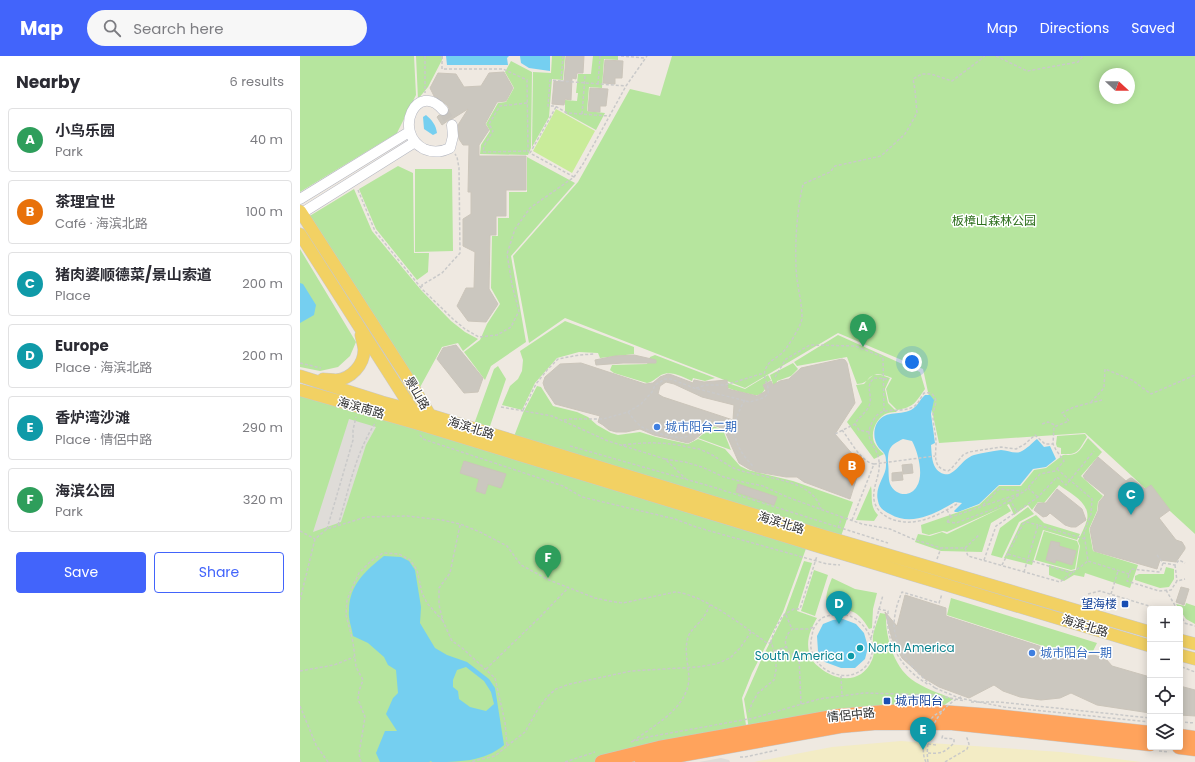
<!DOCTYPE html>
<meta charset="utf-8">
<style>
body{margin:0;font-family:Poppins,"Noto Sans SC",sans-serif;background:#f7f7f7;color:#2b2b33}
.controls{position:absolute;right:12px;bottom:12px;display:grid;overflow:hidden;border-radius:4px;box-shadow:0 2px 10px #0003}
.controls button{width:36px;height:36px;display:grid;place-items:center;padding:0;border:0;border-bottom:1px solid #e1e1e2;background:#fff;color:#2b2b33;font:20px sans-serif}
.compass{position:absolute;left:799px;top:12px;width:36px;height:36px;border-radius:50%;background:#fff;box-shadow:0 2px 10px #0003;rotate:111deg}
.you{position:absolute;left:612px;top:306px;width:14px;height:14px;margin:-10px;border:3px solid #fff;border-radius:50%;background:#1a73e8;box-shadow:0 0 0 6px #1a73e833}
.badge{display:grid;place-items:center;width:26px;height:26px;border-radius:50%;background:#4264fb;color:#fff;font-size:13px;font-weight:700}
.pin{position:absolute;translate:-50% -33px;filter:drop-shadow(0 1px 2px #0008)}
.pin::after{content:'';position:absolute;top:21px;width:14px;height:12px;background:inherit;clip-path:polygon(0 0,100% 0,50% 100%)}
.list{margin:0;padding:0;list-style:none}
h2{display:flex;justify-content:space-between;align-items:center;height:52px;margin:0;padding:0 16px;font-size:17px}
h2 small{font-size:13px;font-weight:400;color:#7c7c81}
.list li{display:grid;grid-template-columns:26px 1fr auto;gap:12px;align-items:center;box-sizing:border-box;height:64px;margin:0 8px 8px;padding:0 8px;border:1px solid #e1e1e2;border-radius:4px}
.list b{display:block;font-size:15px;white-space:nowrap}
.list p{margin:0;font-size:13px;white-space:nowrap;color:#7c7c81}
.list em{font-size:13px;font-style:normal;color:#7c7c81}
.actions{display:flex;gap:8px;padding:12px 16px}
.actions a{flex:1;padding:9px 0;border:1px solid #4264fb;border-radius:4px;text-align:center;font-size:14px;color:#4264fb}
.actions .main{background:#4264fb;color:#fff}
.icon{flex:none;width:22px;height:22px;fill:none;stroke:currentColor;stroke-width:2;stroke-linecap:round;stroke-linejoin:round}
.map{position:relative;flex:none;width:895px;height:706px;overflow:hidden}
header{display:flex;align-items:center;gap:24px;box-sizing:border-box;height:56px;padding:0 20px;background:#4264fb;color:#fff}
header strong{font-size:19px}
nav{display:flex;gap:22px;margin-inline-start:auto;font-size:14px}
.search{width:280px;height:36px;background:#f7f7f7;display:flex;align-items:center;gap:10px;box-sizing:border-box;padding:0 14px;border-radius:22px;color:#7c7c81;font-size:15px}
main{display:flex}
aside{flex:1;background:#fff}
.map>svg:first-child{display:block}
.green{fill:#b6e59e;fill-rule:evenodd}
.sand{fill:#f3ecc5}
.pitch{fill:#c9ec9a}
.plaza{fill:#dfdcd8}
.water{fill:#75cff0;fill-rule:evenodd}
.building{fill:#cbc7bf;stroke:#cbc5ba;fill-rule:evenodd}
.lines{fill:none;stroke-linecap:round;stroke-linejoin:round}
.minor-tunnel{stroke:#c8c4bd;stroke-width:10;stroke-dasharray:10 5;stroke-linecap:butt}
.minor-casing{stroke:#b4b7c1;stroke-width:11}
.major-casing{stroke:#c9c9c9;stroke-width:13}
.highway-casing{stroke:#c9c9c9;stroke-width:15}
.path{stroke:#c9c9c9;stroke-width:1.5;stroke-dasharray:3 2;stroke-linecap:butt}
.minor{stroke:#fff;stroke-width:10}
.major{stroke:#f2d163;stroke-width:12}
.highway{stroke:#ffa35c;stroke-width:14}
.path-bridge{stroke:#c9c9c9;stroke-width:1.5;stroke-dasharray:3 2;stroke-linecap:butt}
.shop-dot{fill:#3f7fe0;stroke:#fff;stroke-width:1.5}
.transit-dot{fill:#1a4fb4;stroke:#fff;stroke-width:1.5}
.culture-dot{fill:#0f9aa8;stroke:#fff;stroke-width:1.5}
.labels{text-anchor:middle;stroke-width:3;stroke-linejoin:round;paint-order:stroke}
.park-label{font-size:12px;fill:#2c6e1b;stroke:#fff}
.street-label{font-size:12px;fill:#2e2e2e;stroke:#fff}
.shop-label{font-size:12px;fill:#366cbe;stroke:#fff;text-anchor:start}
.transit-label{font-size:12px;fill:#164399;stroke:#fff;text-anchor:end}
.culture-label{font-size:12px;fill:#0d838f;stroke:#fff;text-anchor:start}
</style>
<header>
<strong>Map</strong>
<div class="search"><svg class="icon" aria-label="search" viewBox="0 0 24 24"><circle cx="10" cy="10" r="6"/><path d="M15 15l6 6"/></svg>Search here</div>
<nav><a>Map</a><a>Directions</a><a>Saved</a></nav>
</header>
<main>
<aside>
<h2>Nearby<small>6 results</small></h2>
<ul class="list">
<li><span class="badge" style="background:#2e9e5b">A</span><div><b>小鸟乐园</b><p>Park</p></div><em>40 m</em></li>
<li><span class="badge" style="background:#e8710a">B</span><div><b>茶理宜世</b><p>Café · 海滨北路</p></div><em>100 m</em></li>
<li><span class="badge" style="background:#0f9aa8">C</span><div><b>猪肉婆顺德菜/景山索道</b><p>Place</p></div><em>200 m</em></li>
<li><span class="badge" style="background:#0f9aa8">D</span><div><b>Europe</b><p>Place · 海滨北路</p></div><em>200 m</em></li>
<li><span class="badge" style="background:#0f9aa8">E</span><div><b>香炉湾沙滩</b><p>Place · 情侶中路</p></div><em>290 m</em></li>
<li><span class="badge" style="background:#2e9e5b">F</span><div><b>海滨公园</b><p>Park</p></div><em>320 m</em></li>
</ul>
<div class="actions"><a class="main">Save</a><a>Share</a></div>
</aside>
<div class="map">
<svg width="895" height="706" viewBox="0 0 895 706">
<rect width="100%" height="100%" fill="#efe9e1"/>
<path class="green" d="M0,0h114l2,39 -19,38 -97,59z
M116,0h27v2l-15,29 -10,12z
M252,0h13l-2,24 -11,-1 -3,38 -17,30 1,-75 18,1z
M293,0h25v4l-14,-1 -2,29 -13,-1 -2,24 18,2 -9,17 -31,-17v-13l12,1 1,-8h-2l2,-19h13z
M372,0h523v478l-110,-101 -146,10 -16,-74 -85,-36 -93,55 -180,-70 -36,25 -16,-87 65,-74 52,-93 30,7zM805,18h24v24h-24z
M211,5l21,11 -1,76 -3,7 -48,-1 1,-9 9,-14 -4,-7 12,-21 8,-1 8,-14 -9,-16z
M227,101l48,26 -64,73 15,86 -35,24 -6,14 -21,-28 16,-12 7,-16 13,-20 -9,-16 1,-52h6v-18h11v-26h18z
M98,110l15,7 1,80h15l-1,19 -11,8 -41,-51 -17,-40z
M115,113h37l1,82 -38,1z
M54,133l18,42 49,59 30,31 14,11 13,7 -15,12 -5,-8 -16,4 -24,44 -110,-174z
M0,193l56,93 -6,14 -12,11 -18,4 -20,-4z
M265,265l69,26v7l-34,4 -2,-5 -19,-1 -22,6 -22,25 -13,27 -20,-5 8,-19 8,-7 4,-8 1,-11 -3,-9z
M538,279l82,37 5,17c-10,14 -11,18 -28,21l-8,-8 -3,-13 6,-11c-25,-11 -18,5 -35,6l-10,-27 -50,9 -3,-4z
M355,299l60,23 -10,3 -12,-3 -1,3c-9,-4 -21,-11 -31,-6 -5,3 -8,7 -14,8l-33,-10 -4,-3 2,-5 35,-1 3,-7z
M493,307l5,6 -7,7 -14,5 -1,6h-2l-4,-12z
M198,310l8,13 -18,53 -15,-5 21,-58z
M468,319l3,5 -8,5 2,4c-2,3 -3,5 -7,6 -4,1 -25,-5 -30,-7v-5l17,6z
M574,319h7l9,3 -5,11 3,14 9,9c-3,0 -6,0 -9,1 -11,3 -18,19 -14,29 2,4 6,9 10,12l-10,5 -27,-37 15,-20 -6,-17 8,-1 6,-7z
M237,330l4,1 12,19 24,6 11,5 9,8 14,8 7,2 22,-3 16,5 32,7 10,-5 27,10 15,17 8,4 45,11 60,21 -13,37 -327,-100 10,-26z
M0,334l508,153 -25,69 -31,61 -10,25 5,34 -147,30h-300z
M413,370l10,4 8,20 -33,-12z
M785,378l2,3c-9,14 -8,18 -26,17v-6l-4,-1 -1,-3 1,-8z
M788,382l14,14 -21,24 22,20 -5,6 -1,9 -8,18 4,22 45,14 -8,23 -45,-15 -1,4 -10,-2 -10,6 -15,-6v-10l22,6 5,-1 4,-24 -2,-5c3,-7 7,-14 9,-21 4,-17 -17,-27 -28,-35l-15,18 -6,-1 -6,8 -4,-5 -14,10 -5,-11 -2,1 4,6 -20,12 -9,29 -41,-1 -26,-9 3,-8 12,2 12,-4 5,2 56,-27 -56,25 -4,-1 -14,4 -7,-2 -1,-8 58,-20 20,-19h22l13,-16 12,-2 17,-13c16,1 17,-5 25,-17z
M571,430c2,10 -2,20 7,29l-4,6 -18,-1z
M728,451l6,7 -15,8 -17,36 -11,-3 9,-27z
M736,459l8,8 36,11 -3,6 -34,-10 -11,35 -28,-7 17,-35z
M744,475l33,10 2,5 -4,23 -4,1 -36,-10z
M504,505l8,2 -15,48 20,7c-6,10 -11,22 -8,34 1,7 5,11 10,15 17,15 43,17 53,-7 4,-9 0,-15 1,-24 1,-7 5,-16 7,-23l6,1c-1,21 7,51 25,65 12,9 28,14 42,20l-13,9 -191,21 -5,-30 18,-41 23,-45z
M866,511l8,2v10l-5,8 -9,1 -25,-8v-4l4,-2h25z
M514,514l14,5 -13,41 -14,-5z
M532,522l23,11 22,4 -4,16 -1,19 -3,1c-11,-19 -19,-21 -40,-19 -6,-10 -1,-22 3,-32z
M651,542l146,45 -5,10 -15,4 -130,-42z
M886,547l9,3v18l-9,-5 -10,-15 9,2z"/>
<path class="sand" d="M601,685l160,11 80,10h-387l78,-15z"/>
<path class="pitch" d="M256,53l39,22 -23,42 -39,-22z"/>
<path class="plaza" d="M49,363l27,8 -10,18 -25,77 -28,10z
M421,702l8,2 1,2h-31z"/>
<path class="water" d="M146,0h63l-2,2 1,7h-61z
M220,0h30v15l-21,-3 -8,-5z
M126,59c6,5 10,10 11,18l-4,2 -9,-6 -1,-12z
M0,227l3,1 13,21 -2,10 -14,8z
M625,339h5l4,5 -3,14 4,29 -4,2c1,10 0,25 13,29 11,3 17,-15 30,-19 8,-2 18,-4 27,-5 6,0 13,4 19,2 7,-3 12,-9 17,-13l7,8 6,-1 6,13 -10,8 -13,2 -13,16h-21l-20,19 -21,8h-3l-1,-1 8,-8 -7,-1c-19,11 -43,25 -65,12 -6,-3 -11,-6 -12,-13 -4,-15 9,-25 8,-37 0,-3 0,-7 -1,-9 -1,-3 -4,-5 -6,-7 -5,-7 -6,-15 -3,-23 8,-16 22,-9 35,-15 8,-5 8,-10 14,-15zM603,383l9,2c6,11 12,34 5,45 -6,12 -22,10 -27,-2 -2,-6 -1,-15 -2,-21 0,-15 2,-18 15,-24z
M84,500l17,1 8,4 6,9 6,37 -1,16 15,25 12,7 20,7 22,17 6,9 9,57c-20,17 -46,17 -72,17l-1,-1 -2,1h-49l-4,-9 9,-22h12l-11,-17 7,-16 5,-5 -2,-23 -8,-5 -4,-8 -16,-14 -15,-7c-1,-8 -5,-17 -4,-25 0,-26 16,-40 35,-55zM166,611l18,14 7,11 3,12 -8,7 -16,-4 -11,-8 -1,-8 -5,-4v-7l4,-10z
M543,563l13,5 8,9 4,14 -3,12 -10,9h-14l-16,-6 -7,-11 -1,-15 6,-12 10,-4z"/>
<path class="building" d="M266,0h18l-1,17h-6l-1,6 -4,-1 -1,22 -6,-1 -1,6 -12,-1 2,-23 10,1z
M305,4l18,1 -1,17h-7v6l-12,-1z
M204,16l9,16 -7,13 -9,1 -12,22 4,6 -10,15v11h47v34h-20v26h-10v19h-6l-1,54 9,15 -12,18 -18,-1 -11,-15 9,-18h8l1,-36 -12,-6v-27l8,-5v-22h-3l1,-47h-6l-4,-6 -1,-14 10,-16 -16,10 -3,1 -7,5 -5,-8 2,-2 7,1 2,-2 1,-6 -2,-3 -13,-9 -4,-8 8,-15 18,1 8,13 17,-1 8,-13z
M290,32l18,1 -2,17h-6v6l-12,-1z
M156,289l27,33 -5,14 -14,1 -27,-34 6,-11z
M334,299l22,5v3h-33l-27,2 -1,-5 20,-4z
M542,303l3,1 2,3 8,40 -20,31 26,30 -11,35 -46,-17 -7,-5h-11l-29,-5 -8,-3 -10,-6 -15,-34 -8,-3 -4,-1 -18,15 -6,3 -34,-8 -14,-6 -14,3h-10l-7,-2 -6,-5 -5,-3 2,-6 -45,-12 -10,-15 -2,-6 2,-6 15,-13 21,-1 64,21 8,-1 7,-6 8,-3 4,1 21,8 1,-3 10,2 23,-2 1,9 29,7 9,-5 -3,-6 8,-4 2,4 7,-4 9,-2 12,-11zM366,326l8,2 28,13 32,8 -1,15 -70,-23 -5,-3 2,-8z
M798,401l28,24 4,-3h2l13,11 6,-4 19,25 -11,8 17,22 6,2 3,5v2l-9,13 -16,-2 -3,9 -63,-18 -4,-22 8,-18 1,-9 6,-7 -20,-16 -2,-3z
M164,405l42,13 -5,14 -13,-4 -3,10 -9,-3 3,-12 -19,-6z
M612,408l1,9 -10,1 -1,-9z
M602,416l1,8 -11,1v-8z
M438,428l39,13 -3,8 -38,-13z
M757,433l25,20 4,11 -10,7h-5l-6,-2 -15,-12 -3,3 -4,1 -9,-7 4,-7h8z
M751,485l9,2 -1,3 17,5 -4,14 -16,-5 -1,3 -9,-3z
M881,531l8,2 -5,16 -8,-3z
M605,539l41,13v8l130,42 18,-3 12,4 6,7 38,11v36l-53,-8 -26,-12 -11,5 -19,2 -21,-3 -17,-6 -9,-6 -25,13 -30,-11 -15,-9 -22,-20 -10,-19 -7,-27 12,14z
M880,630l15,4v26l-15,-1z"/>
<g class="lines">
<path class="minor-tunnel" d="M143,54l9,15"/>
<defs>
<path id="minor" d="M143,54c-26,-30 -51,22 -19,39 9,4 18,3 26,-1l3,-12 -1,-11
M0,143l109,-67
M2,157l113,-71"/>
<path id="major" d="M0,155l107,166 23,38
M0,178l115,180
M0,320l82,26 48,13 394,121 326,96
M23,323c4,0 9,1 13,1 15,-1 28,-15 28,-30 0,-4 -2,-10 -3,-15
M0,334l122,35 398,122 330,99
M880,584l15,4
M880,599l15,4"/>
<path id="highway" d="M880,680l15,2
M879,691l16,2
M302,706l57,-14 179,-32 47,-4 42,-1 67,5 156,17
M342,706l198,-36 34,-3h78l198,21"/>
</defs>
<use href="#minor" class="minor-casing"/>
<use href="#major" class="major-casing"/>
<use href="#highway" class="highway-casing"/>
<path class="path" d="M125,0v37
M142,0v13h61l24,11 1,71 2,2
M263,0l-2,25 65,5
M321,0l24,2
M696,0l31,15 51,-9 5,-6
M261,25l-11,-1 -2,26h7l12,7 42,3
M298,28l2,-28
M227,47l-27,3 -11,18 4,7 -9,15 -1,6 44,-1
M256,51l-26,46 44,24
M282,58l3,-38
M58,134l17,41 47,58 31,30 12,10 14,8 18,-2 14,-8 8,-16 -7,-26 -5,-31 8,-25 15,-21 44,-31 9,-13 43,-78 21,-30
M122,231v-2l20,-12 18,-20 -1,-85 -2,-11 -2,-3
M0,307l21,5
M475,321l11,-18 24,-14 45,1 28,11 1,54
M396,332l10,-3h19l39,-12
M445,344c-16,26 -13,45 8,66
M791,346l13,-14 1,-19 27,11 19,14 44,-19
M201,351l51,9 56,25 57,18 21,20
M223,354l13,-26 11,-14 11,-11 21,-4 16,-1
M328,356c5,6 10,14 18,17 6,3 34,11 39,8 9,-3 15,-11 22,-17h7l21,7
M264,364l5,-1h34l25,-7 13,-8 11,-12 3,-7 10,-6h6l23,9 56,14 13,-4 5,-4c2,-10 -7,-16 -2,-26 4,-8 9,-9 15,-14 6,-5 21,-29 21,-36 0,-18 -6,-35 -6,-52 -1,-27 1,-55 7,-82l27,-12 5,-6 46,-10 24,-22 12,-21 -2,-23 -2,-11 9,-5h9l21,7 33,-25
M742,368l6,-2 9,4
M542,374c8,10 19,32 32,34
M569,376l-10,-2 -4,-6c4,-8 13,-12 15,-21 2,-10 -5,-17 4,-25l14,1
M535,378l20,-10
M120,379l3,4 140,47 19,11 93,22 21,8 131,37 13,1
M323,389c22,-3 38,-3 60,1 7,2 15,2 21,5 13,5 22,15 35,19 25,9 73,8 82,39
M270,390l143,41 175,56
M365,403l20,3 17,5 22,10 19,5 20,4 24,11 55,20
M757,413l35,30 -1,15 -7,19 4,28 41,13
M728,432l10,9
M710,443l6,12
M657,448c-20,12 -44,25 -68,14 -8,-4 -13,-9 -15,-18 -2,-14 7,-25 5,-39 -2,-18 -18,-20 -5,-42 8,-14 26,-5 39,-12 6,-3 7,-9 11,-14 3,0 7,-1 9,2 6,6 0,14 0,20 0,10 3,19 3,28 0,12 -4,25 12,28l3,-2 12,-14 6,-3 32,-5 15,2 9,-5 10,-9 10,9h8l1,-17 15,-6 -7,-8 12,-6 28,-7
M683,449l16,-16 23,2
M647,454l4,7
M552,464l22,-56 61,-8
M647,466l4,-5 73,-25 16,-18 15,-3 9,-10 -8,-11 -3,-6
M647,466l9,1 40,-15 25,-14
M38,469c11,-35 17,-72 38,-103
M160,469l-10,48 -11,15v17l4,16 9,20 9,6 34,31 10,44 2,24 -12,10 -25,6
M538,472l4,-11 20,7 28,5 23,10 28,9h24l15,-14
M27,473l26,-89v-10l3,-13
M0,475l15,8
M665,492l3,8 92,26 28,-21
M708,498l64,19
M857,499l6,8 12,2 4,-5 6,3
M637,503l4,-11
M684,504l12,-34 42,-29 19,-20 9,8 28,-34
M863,507l-3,9 -29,-3 -4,12 32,10 12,-1 6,-9 8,-2
M702,509l21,-41 4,-2 11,3
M875,509l2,16
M724,516l14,-47 47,14
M866,534l11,19
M788,538l12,-3 59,18
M811,538l7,-23
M0,544l15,-61 12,-10 39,-12 41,-1 35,4 18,4 20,8 27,14 14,19 28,15 46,18 14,3 14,2 52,-11c30,3 68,34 92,51h5
M578,553l10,2c0,6 -1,11 0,16 3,26 20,46 41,58
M540,558c4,1 9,1 12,3 19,9 28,36 12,51 -18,17 -49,3 -53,-20 -1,-5 1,-12 2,-18 2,-4 5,-9 9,-12 6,-3 12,-3 18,-4z
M880,558l5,9
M486,559l6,14
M880,566l15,4
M571,582l12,-43
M475,595l11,-4
M499,600l2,48
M514,602l-23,-4c-8,-9 -7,-17 1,-25h16l6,-2
M882,611l13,5
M186,613l54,-52 29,-30
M0,615l34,-6 20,-8
M541,620l1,20
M635,632c-21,-16 -46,-44 -40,-73 1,-8 4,-16 7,-23l37,11 3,-9
M635,632l24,10
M671,646h28l151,16
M0,650l16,39 12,17
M449,656l3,-9 6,-10 16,-13 2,-10v-12l-5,-17 4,-12 7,-12 3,-3 9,-5h6l17,-53
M880,666l15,1
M621,679h8
M333,685c22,-16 56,-34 56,-64 -1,-13 -5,-27 -1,-40 3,-8 10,-12 15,-19 3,-4 5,-9 7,-13
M331,686l17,-5 106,-19 65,-19 45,-6 72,2 29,6
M628,688l8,1
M207,690l18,-14 13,-23 10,-13 8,-7 14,-5 61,-13 66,-4 19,-3 14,-6 10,-10 11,-16
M859,695l10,1
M628,697c13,1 16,0 26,-10v-4l-12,-1 1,-4
M440,701h5l32,-7
M61,706l-2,-8 6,-37 -7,-18 1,-8 4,-11 -7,-13 -3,-25 -7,-27 1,-15 6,-14 6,-13 12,-12 12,-8 16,1 11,6 7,10 5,23 5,10 16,18
M265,706l30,-10
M645,706l22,-13 2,-5 -2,-6 -2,-1"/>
<use href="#minor" class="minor"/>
<use href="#major" class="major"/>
<use href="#highway" class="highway"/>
<path class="path-bridge" d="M659,642l45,9 146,15
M626,706c-6,-10 -1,-34 5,-43 3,-4 7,-6 11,-8
M628,706c-4,-26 10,-56 35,-66"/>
</g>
<g class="shop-dot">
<circle cx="357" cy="371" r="4"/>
<circle cx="732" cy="597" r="4"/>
</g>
<g class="transit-dot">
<rect x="821" y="544" width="8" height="8" rx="2"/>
<rect x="583" y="641" width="8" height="8" rx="2"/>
</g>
<g class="culture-dot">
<circle cx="560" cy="592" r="4"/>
<circle cx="551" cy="600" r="4"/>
</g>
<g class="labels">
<g class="park-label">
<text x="694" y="169">板樟山森林公园</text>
</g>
<g class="street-label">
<text transform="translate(117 337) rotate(60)" y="4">景山路</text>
<text transform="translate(61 352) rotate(16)" y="4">海滨南路</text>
<text transform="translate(171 372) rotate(17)" y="4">海滨北路</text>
<text transform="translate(481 467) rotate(17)" y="4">海滨北路</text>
<text transform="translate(785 570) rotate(17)" y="4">海滨北路</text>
<text transform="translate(551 659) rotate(-6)" y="4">情侶中路</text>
</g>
<g class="shop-label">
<text x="365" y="375">城市阳台二期</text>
<text x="740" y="601">城市阳台一期</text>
</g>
<g class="transit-label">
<text x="817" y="552">望海楼</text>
<text x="595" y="649" text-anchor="start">城市阳台</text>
</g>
<g class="culture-label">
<text x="568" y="596">North America</text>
<text x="543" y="604" text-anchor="end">South America</text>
</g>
</g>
</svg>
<div class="controls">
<button>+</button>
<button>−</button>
<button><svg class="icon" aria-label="locate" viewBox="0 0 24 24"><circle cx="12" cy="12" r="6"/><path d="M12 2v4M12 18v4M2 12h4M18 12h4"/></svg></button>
<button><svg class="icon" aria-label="layers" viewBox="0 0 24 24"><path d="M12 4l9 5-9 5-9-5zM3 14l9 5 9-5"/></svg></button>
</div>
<svg class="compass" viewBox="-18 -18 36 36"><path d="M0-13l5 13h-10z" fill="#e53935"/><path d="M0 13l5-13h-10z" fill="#7c7c81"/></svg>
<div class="you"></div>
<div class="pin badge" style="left:563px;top:291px;background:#2e9e5b">A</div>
<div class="pin badge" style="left:552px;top:430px;background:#e8710a">B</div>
<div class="pin badge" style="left:831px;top:459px;background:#0f9aa8">C</div>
<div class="pin badge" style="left:539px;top:568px;background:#0f9aa8">D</div>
<div class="pin badge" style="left:623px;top:694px;background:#0f9aa8">E</div>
<div class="pin badge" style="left:248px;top:522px;background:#2e9e5b">F</div>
</div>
</main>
